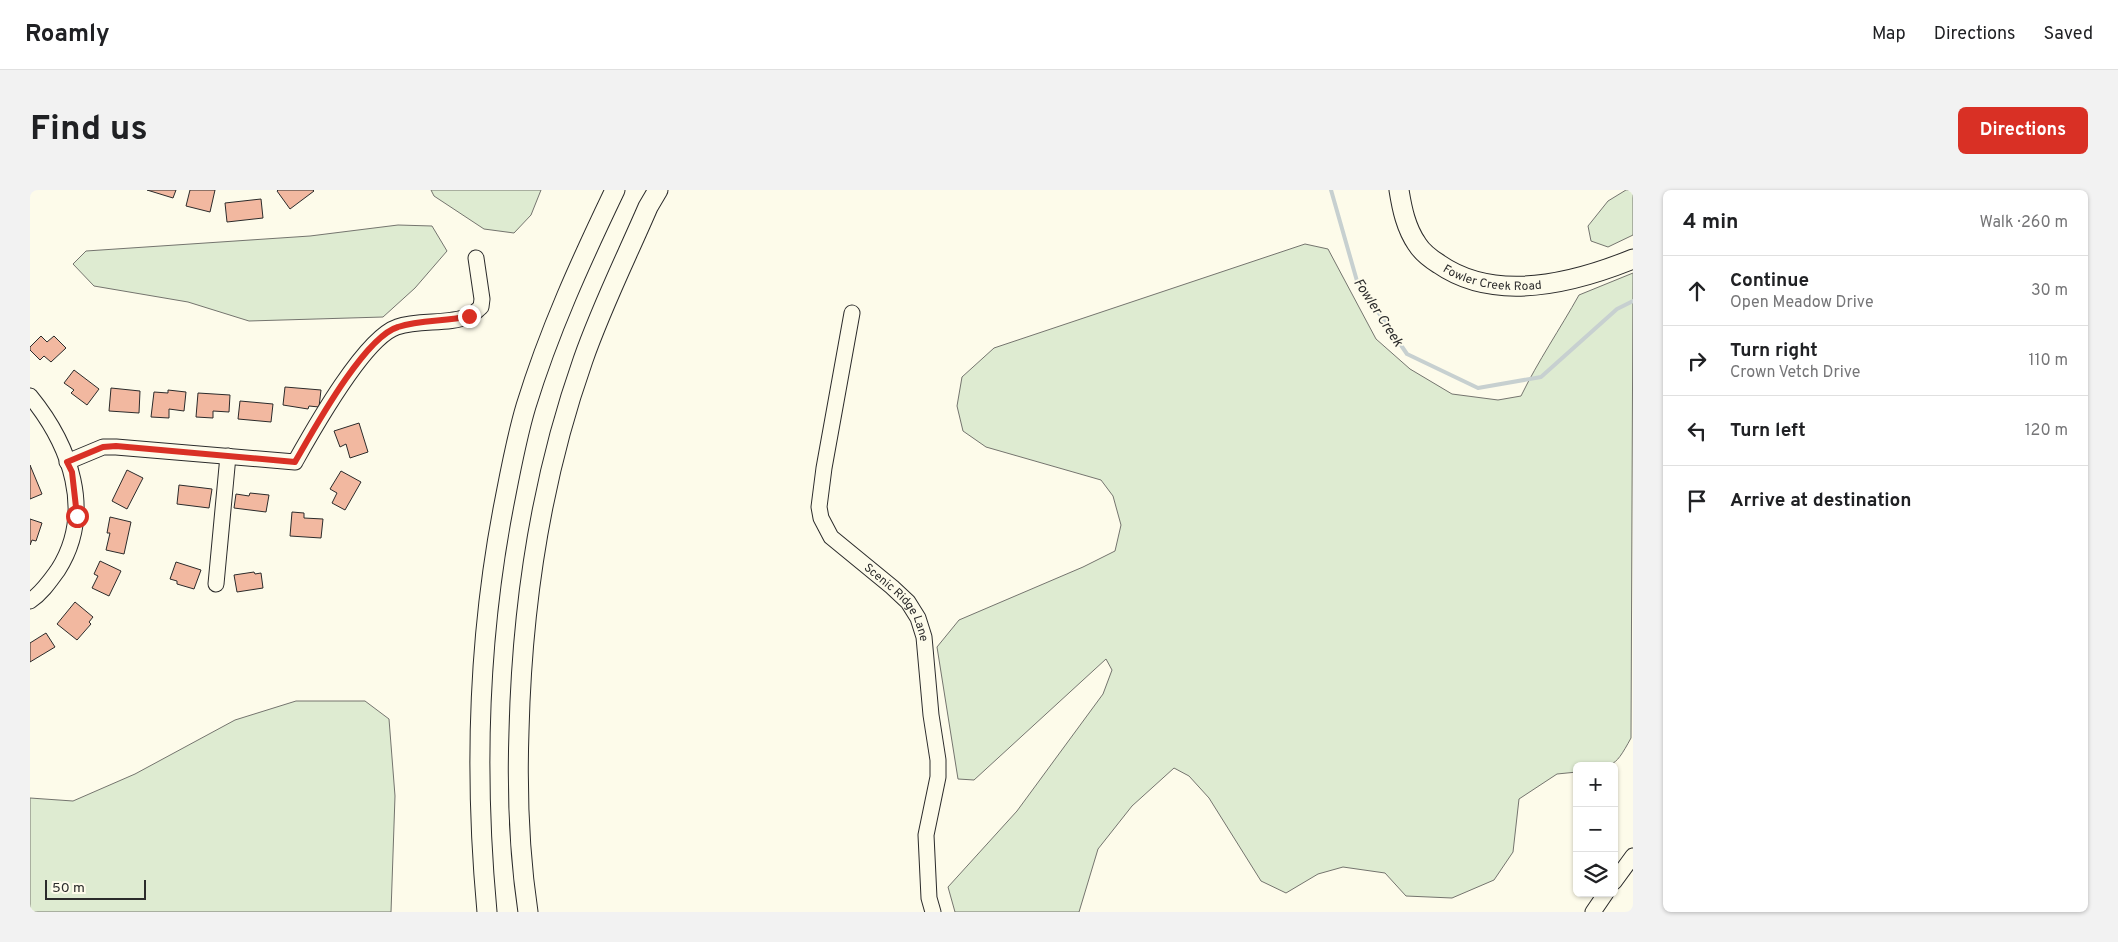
<!DOCTYPE html>
<meta charset="utf-8">
<style>
body{margin:0;font-family:Overpass,sans-serif;background:#f2f2f2;color:#202124}
.controls{position:absolute;right:15px;bottom:15px;display:grid;overflow:hidden;border-radius:8px;box-shadow:0 1px 4px #0004}
.controls button{width:45px;height:45px;display:grid;place-items:center;padding:0;border:0;border-bottom:1px solid #e0e0e0;background:#fff;color:#202124;font:25px sans-serif}
.scale{position:absolute;left:15px;bottom:12px;width:101px;box-sizing:border-box;padding-left:5px;border:2px solid #2b2b2b;border-top:0;font-size:14px;line-height:18px;white-space:nowrap;color:#2b2b2b;-webkit-text-stroke:4px #fdfbea;paint-order:stroke}
.stop{position:absolute;width:15px;height:15px;margin:-11px;border:4px solid #d93025;border-radius:50%;background:#fff}
.stop.end{background:#d93025;border-color:#fff;box-shadow:0 1px 5px #0008}
.list{margin:0;padding:0;list-style:none}
h2{display:flex;justify-content:space-between;align-items:center;height:65px;margin:0;padding:0 20px;font-size:21px}
h2 small{font-size:16px;font-weight:400;color:#757577}
.list li{display:grid;grid-template-columns:32px 1fr auto;gap:15px;align-items:center;box-sizing:border-box;height:70px;padding:0 20px;border-top:1px solid #e0e0e0}
.list b{display:block;font-size:19px;white-space:nowrap}
.list p{margin:0;font-size:16px;white-space:nowrap;color:#757577}
.list em{font-size:16px;font-style:normal;color:#757577}
.icon{flex:none;width:28px;height:28px;fill:none;stroke:currentColor;stroke-width:2;stroke-linecap:round;stroke-linejoin:round}
.map{position:relative;flex:none;width:1603px;height:722px;overflow:hidden;border-radius:8px}
header{display:flex;align-items:center;gap:30px;box-sizing:border-box;height:70px;padding:0 25px;background:#fff;border-bottom:1px solid #e0e0e0}
header strong{font-size:24px}
nav{display:flex;gap:28px;margin-inline-start:auto;font-size:18px}
.intro{display:flex;align-items:center;justify-content:space-between;box-sizing:border-box;height:120px;padding:0 30px}
h1{margin:0;font-size:35px}
.button{padding:12px 22px;border-radius:8px;background:#d93025;color:#fff;font-size:18px;font-weight:700}
main{display:flex;gap:30px;padding:0 30px}
aside{flex:1;background:#fff;border-radius:8px;box-shadow:0 1px 4px #0004}
.map>svg:first-child{display:block}
.green{fill:#deebd1;stroke:#74746e}
.lines{fill:none;stroke-linecap:round;stroke-linejoin:round}
.stream{stroke:#c7d0d0;stroke-width:4}
.building{fill:#f2b8a0;stroke:#2b2b2b}
.minor-casing{stroke:#2b2b2b;stroke-width:17}
.major-casing{stroke:#2b2b2b;stroke-width:21}
.minor{stroke:#fdfbea;stroke-width:15}
.major{stroke:#fdfbea;stroke-width:19}
.route{stroke:#d93025;stroke-width:6}
.labels{text-anchor:middle;stroke-width:4;stroke-linejoin:round;paint-order:stroke}
.street-label{font-size:12px;fill:#2b2b2b;stroke:#fdfbea}
.water-label{font-size:14px;font-style:italic;fill:#2b2b2b;stroke:#fdfbea}
</style>
<header>
<strong>Roamly</strong>
<nav><a>Map</a><a>Directions</a><a>Saved</a></nav>
</header>
<div class="intro"><h1>Find us</h1><a class="button">Directions</a></div>
<main>
<div class="map">
<svg width="1603" height="722" viewBox="0 0 1603 722">
<rect width="100%" height="100%" fill="#fdfbea"/>
<path class="green" d="M401,0h110l-10,25 -17,18 -30,-4 -50,-33z
M1596,0h7v45l-25,12 -17,-6 -3,-15 20,-25z
M368,35l34,1 15,25 -32,37 -32,29 -134,4 -61,-19 -94,-16 -21,-22 13,-13 224,-15z
M1275,54l23,5 48,90 34,30 42,25 46,6 23,-4c17,-35 39,-67 58,-101l54,-22 -2,465c-18,33 -18,28 -54,28v6l-20,2 -38,25 -6,53 -19,28 -42,18 -46,-2 -21,-23 -42,-6 -25,7 -32,19 -25,-12 -52,-83 -20,-22 -15,-8 -42,38 -34,43 -19,63h-124l-7,-25 69,-76 86,-117 9,-24 -6,-11 -132,121 -16,-1 -21,-132 22,-27 124,-53 32,-16 6,-26 -8,-29 -12,-16 -115,-33 -23,-16 -6,-25 5,-29 32,-29z
M266,511h69l24,18 6,77 -4,116h-361v-114l43,3 62,-27 100,-54z"/>
<g class="lines">
<path class="stream" d="M1301,0l26,91 50,73 71,34 63,-11 76,-68 16,-8"/>
</g>
<path class="building" d="M117,0h29l-3,8z
M160,0h25l-5,22 -24,-6z
M248,0h35l1,1 -24,18 -13,-18z
M231,9l2,19 -36,4 -2,-19z
M11,146l6,6 7,-6 12,12 -15,14 -7,-6 -4,4 -10,-10v-3z
M44,180l25,19 -12,16 -16,-12 3,-3 -10,-7z
M255,197l36,3 -2,17 -10,-1 -1,3 -25,-4z
M81,198l29,3 -1,22 -30,-2z
M138,200l18,2 -2,19 -15,-2v9l-18,-1 3,-25 14,1z
M168,203l32,2 -1,17 -16,-1v7l-17,-1z
M210,211l33,3 -2,18 -33,-3z
M329,233l9,29 -18,6 -4,-14 -6,3 -6,-16z
M0,275l12,29 -12,5z
M97,280l16,8 -16,31 -15,-8z
M311,281l20,11 -16,28 -13,-7 5,-10 -7,-4z
M149,295l33,4 -3,19 -32,-4z
M220,303l19,2 -3,17 -32,-4 2,-14 13,2z
M262,322l12,1v5l19,1 -2,19 -31,-2z
M80,327l21,5 -7,32 -18,-4 4,-17h-3z
M0,329l12,4 -6,18 -4,-1 -2,5z
M70,371l21,10 -12,25 -17,-8 6,-12 -4,-2z
M146,372l25,8 -7,19 -17,-5v-3l-7,-2z
M224,382l1,2 6,-1 2,15 -26,4 -3,-17z
M45,412l18,15 -4,5 2,2 -14,16 -20,-16z
M16,443l9,14 -25,15v-19z"/>
<g class="lines">
<defs>
<g id="minor">
<path id="s1" d="M822,123l-28,155 -5,39 2,11 10,19 61,50 16,15 10,16 6,19 7,78 7,45v17l-12,58 3,63 4,14"/>
<path d="M0,206c40,49 65,116 28,174 -8,11 -16,23 -28,31"/>
<path d="M37,272l36,-15h13l179,15c18,-32 69,-124 102,-135 22,-8 51,-2 72,-11 4,-1 8,-6 12,-9l1,-8 -6,-41"/>
<path d="M186,394l12,-128"/>
<path d="M1584,692l19,-26"/>
<path d="M1563,722l13,-19"/>
</g>
<g id="major">
<path id="s2" d="M1369,0c3,19 7,38 18,54 5,8 14,15 22,20 56,39 135,19 194,-5"/>
<path d="M457,722c-13,-139 -9,-277 18,-413 6,-31 12,-63 21,-93 23,-75 55,-145 89,-216"/>
<path d="M498,722c-9,-60 -11,-121 -9,-181 3,-126 22,-252 64,-371 18,-52 43,-102 65,-153l10,-17"/>
</g>
</defs>
<use href="#minor" class="minor-casing"/>
<use href="#major" class="major-casing"/>
<use href="#minor" class="minor"/>
<use href="#major" class="major"/>
</g>
<g class="lines">
<path class="route" d="M47,326l-5,-44 -5,-10 36,-15 13,-1 179,16c18,-31 69,-125 103,-135 23,-8 48,-5 71,-11"/>
</g>
<g class="labels">
<g class="street-label">
<text dy="4" stroke="none"><textPath href="#s2" startOffset="144">Fowler Creek Road</textPath></text>
<text dy="4" stroke="none"><textPath href="#s1" startOffset="324">Scenic Ridge Lane</textPath></text>
</g>
<g class="water-label">
<text transform="translate(1349 122) rotate(57)" y="5">Fowler Creek</text>
</g>
</g>
</svg>
<div class="controls">
<button>+</button>
<button>−</button>
<button><svg class="icon" aria-label="layers" viewBox="0 0 24 24"><path d="M12 4l9 5-9 5-9-5zM3 14l9 5 9-5"/></svg></button>
</div>
<div class="scale">50 m</div>
<div class="stop" style="left:47px;top:326px"></div>
<div class="stop end" style="left:439px;top:126px"></div>
</div>
<aside>
<h2>4 min<small>Walk · 260 m</small></h2>
<ul class="list">
<li><svg class="icon" aria-label="ahead" viewBox="0 0 24 24"><path d="M12 20V5M6 11l6-6 6 6"/></svg><div><b>Continue</b><p>Open Meadow Drive</p></div><em>30 m</em></li>
<li><svg class="icon" aria-label="right" viewBox="0 0 24 24"><path d="M7 20v-9h11M14 6l5 5-5 5"/></svg><div><b>Turn right</b><p>Crown Vetch Drive</p></div><em>110 m</em></li>
<li><svg class="icon" aria-label="left" viewBox="0 0 24 24"><path d="M17 20v-9H6M10 6l-5 5 5 5"/></svg><div><b>Turn left</b></div><em>120 m</em></li>
<li><svg class="icon" aria-label="arrive" viewBox="0 0 24 24"><path d="M6 21V4h12l-3 4 3 4H6"/></svg><div><b>Arrive at destination</b></div></li>
</ul>
</aside>
</main>
